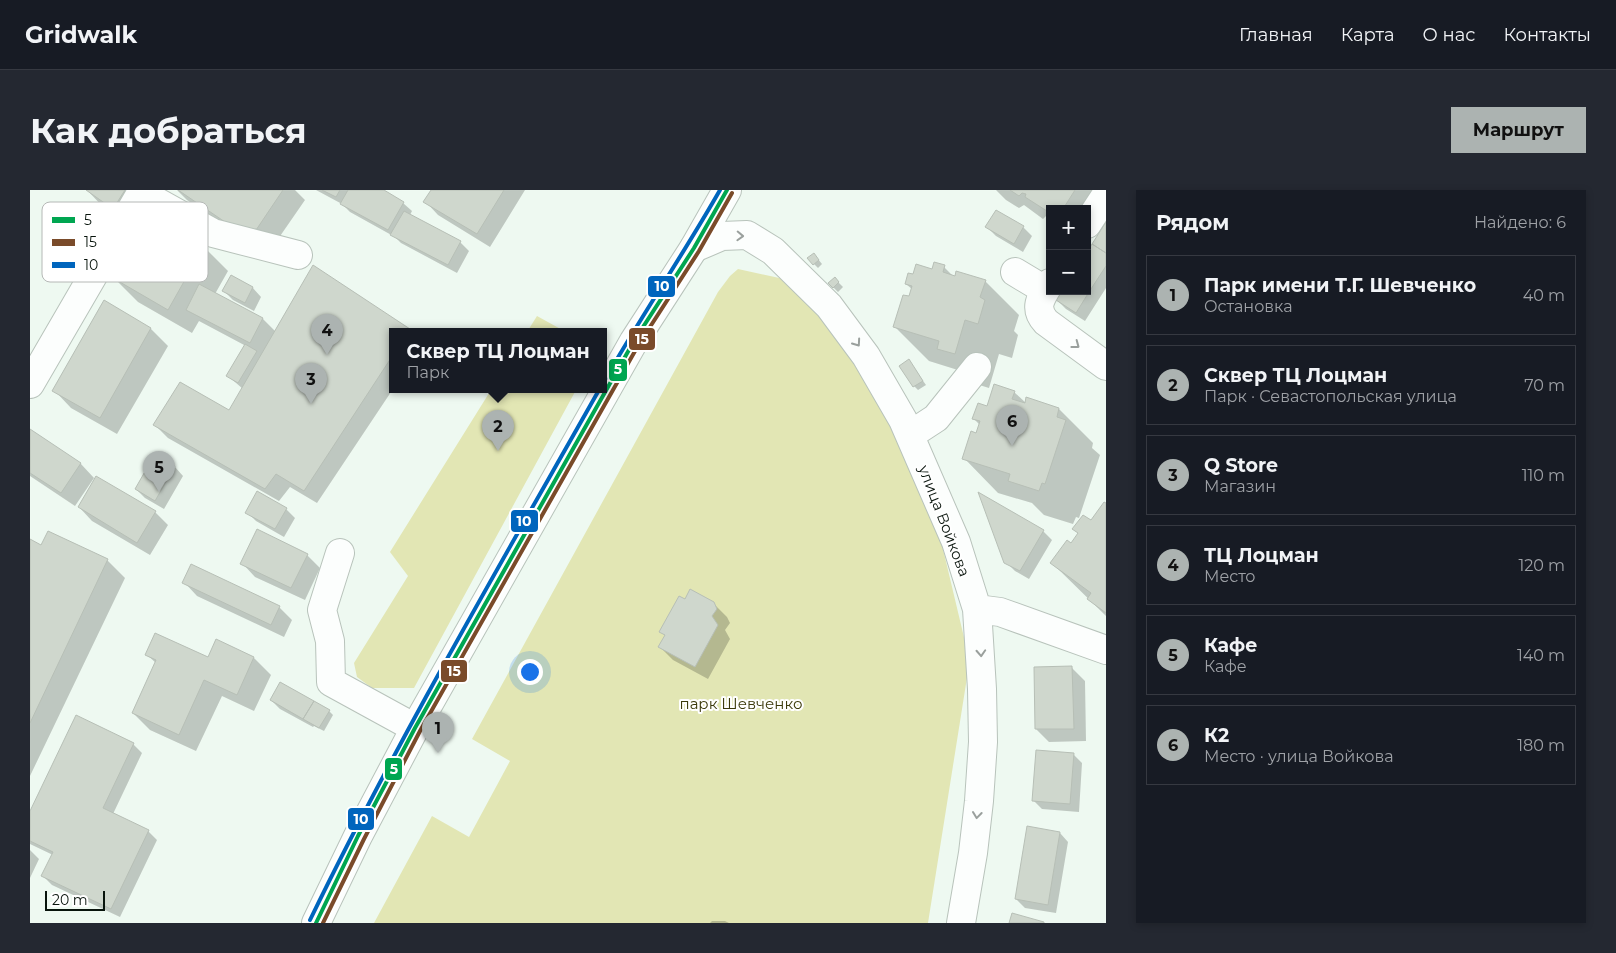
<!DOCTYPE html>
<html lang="ru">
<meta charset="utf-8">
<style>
body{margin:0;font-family:Montserrat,sans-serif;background:#242831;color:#f1f3f6}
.controls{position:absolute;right:15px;top:15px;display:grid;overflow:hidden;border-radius:0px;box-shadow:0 2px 8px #0003}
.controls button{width:45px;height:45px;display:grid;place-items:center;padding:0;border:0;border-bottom:1px solid #363941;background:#171b24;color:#f1f3f6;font:25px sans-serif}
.scale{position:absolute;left:15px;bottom:12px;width:60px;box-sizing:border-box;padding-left:5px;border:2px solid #08140c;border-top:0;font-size:14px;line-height:18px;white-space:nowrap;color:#08140c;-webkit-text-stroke:4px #fff;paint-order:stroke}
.you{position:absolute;left:499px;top:481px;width:18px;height:18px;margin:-12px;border:4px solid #fff;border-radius:50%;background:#1a73e8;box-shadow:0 0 0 8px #1a73e833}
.badge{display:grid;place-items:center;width:32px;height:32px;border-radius:50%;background:#acb3b1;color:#111;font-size:16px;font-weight:700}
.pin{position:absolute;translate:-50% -41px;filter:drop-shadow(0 1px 2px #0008)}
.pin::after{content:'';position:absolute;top:26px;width:18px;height:15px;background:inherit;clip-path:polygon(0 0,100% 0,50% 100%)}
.popup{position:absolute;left:359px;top:138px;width:218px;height:65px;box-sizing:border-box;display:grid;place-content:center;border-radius:0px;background:#171b24;filter:drop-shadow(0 1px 4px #0005);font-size:16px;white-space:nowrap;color:#9ea1a6}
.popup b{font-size:19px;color:#f1f3f6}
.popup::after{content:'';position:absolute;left:50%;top:100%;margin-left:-10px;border:10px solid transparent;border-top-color:#171b24}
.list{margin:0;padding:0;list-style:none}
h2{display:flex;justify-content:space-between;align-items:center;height:65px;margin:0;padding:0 20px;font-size:21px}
h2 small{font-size:16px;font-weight:400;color:#9ea1a6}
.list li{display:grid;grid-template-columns:32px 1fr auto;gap:15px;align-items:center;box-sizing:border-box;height:80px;margin:0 10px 10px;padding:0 10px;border:1px solid #363941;border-radius:0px}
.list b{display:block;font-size:19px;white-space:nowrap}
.list p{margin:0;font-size:16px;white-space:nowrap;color:#9ea1a6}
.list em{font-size:16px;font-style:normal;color:#9ea1a6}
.map{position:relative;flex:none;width:1076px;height:733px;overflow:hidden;border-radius:0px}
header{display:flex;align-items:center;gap:30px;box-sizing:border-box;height:70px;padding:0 25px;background:#171b24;border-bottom:1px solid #363941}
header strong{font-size:24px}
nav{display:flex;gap:28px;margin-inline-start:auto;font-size:18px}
.intro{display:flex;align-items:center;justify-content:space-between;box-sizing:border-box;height:120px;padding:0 30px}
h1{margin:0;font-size:35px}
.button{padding:12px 22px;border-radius:0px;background:#acb3b1;color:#111;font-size:18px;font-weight:700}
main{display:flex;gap:30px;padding:0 30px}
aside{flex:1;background:#171b24;border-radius:0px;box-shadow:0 2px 8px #0003}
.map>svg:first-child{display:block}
.green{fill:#e2e6b4}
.shadow{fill:#0003}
.building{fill:#cfd7cd;stroke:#b7bfb6}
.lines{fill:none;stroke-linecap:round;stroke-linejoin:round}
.minor-casing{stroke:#b8c3bb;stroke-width:30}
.major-casing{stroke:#b8c3bb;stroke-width:30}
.minor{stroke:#fcfefd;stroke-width:28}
.major{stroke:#fcfefd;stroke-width:28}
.bus-1-casing{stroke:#fff;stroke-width:8}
.bus-2-casing{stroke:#fff;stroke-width:8}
.bus-3-casing{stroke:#fff;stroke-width:8}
.bus-1{stroke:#00a651;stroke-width:4}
.bus-2{stroke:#7a4b2a;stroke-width:4}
.bus-3{stroke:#0065bd;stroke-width:4}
.oneway{stroke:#9aa09d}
.labels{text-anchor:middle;stroke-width:4;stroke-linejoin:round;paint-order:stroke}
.street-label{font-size:15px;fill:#08140c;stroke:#fff}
.park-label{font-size:15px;fill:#3b390a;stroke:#fff}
.key{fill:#fff;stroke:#b5b8b6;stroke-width:1}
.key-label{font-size:14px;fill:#08140c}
.line-badge{stroke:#fff;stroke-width:2}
.badge-label{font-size:14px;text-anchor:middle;font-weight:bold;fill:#fff}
</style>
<header>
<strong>Gridwalk</strong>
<nav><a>Главная</a><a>Карта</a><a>О нас</a><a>Контакты</a></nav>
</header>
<div class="intro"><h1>Как добраться</h1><a class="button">Маршрут</a></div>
<main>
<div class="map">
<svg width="1076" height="733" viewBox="0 0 1076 733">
<rect width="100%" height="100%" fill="#eef9f1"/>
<path class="green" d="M708,79l46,10 54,55 64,104 41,111 24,101 2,15 -41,258h-554l58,-107 37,21 41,-76 -38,-22 246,-447 12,-16z
M507,126l29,16h-39z
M461,200h85l-162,298h-42l-15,-11 -3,-14 54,-87 -18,-24z"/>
<path class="shadow" d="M57,0h65l-21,36 -27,-18z
M147,0h118l10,10 -38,55 -80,-55z
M286,0h65l22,13 9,8 -2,4 50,27 9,9 -12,22 -56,-30 -6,-6 -45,-25 -8,-8z
M402,0h93l-35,57 -52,-32 -13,-14z
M966,0h110l-19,19h-37v11l-4,-4 -3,3 -19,-14 -5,3 -13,-8z
M120,27l54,30 24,24 -13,23 48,25 13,13 38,-65 98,65h-19v57l-76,114 -27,-16 -11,14 -111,-63 -14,-14 75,-12 14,-23 -15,-13 18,-30 -47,-25 -7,12 -54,-31 -24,-24z
M1076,34v64l-21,33 -19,-12 -9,-9 30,-9z
M957,37h36l9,9 -9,16 -27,-16z
M788,69l4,5 -4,4 -4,-4z
M914,77l11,11 30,3 34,34 -5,16 4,4 -6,23 -13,-4 -10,34 -16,-5 -12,-12 -32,-10 -34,-34 15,-29 3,-8 -7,-6 7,-9z
M805,89l8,8 -5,5 -5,-5z
M223,98l8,9 -7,14 -21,-11 -9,-9z
M74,112l47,27 17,17 -51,88 -46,-26 -17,-18z
M879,171l17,24 -8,5 -4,-4z
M984,202l12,11 33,6 34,34 -1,5 8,7 -21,63 -3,-1 -3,7 -29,-9 -12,-12 -34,-10 -34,-35 13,-24 3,-9 -6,-6 14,-12z
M0,240l51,34 13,14 -19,28 -45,-30z
M125,266l20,11 8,9 -19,33 -19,-11 -9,-9z
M1076,315v111l-54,-53 19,-18 8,-11 -5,-5 17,-7z
M49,317l76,5 13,13 -18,30 -58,-34z
M256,319l9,9 -11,19 -28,-16 -9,-9z
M1013,341l9,9 -23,39 -14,-8 -9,-9z
M0,351l12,5 65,14 18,18 -95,198z
M277,365l13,13 -15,32 -50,-23 -13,-14z
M154,392l95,25 13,13 -8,17 -87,-41z
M655,411l28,2 14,14 3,6 -5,7 5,9 -22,40 -35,-19 -13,-13 6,-11 -5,-4z
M116,464l62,5 46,-1 17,17 -17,36 -32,-15 -26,55 -46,-21 -17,-17 23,-50z
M1042,478l13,13 1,60 -37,1 -13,-13z
M241,510l58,11 4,4 -9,16 -10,-5 -1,1 -33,-18z
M103,554l9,9 -29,61 35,17 9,9 -37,77 -68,-32 -9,-9 10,-21 -23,-11v-30z
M1043,564l9,9 -3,49 -37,-3 -9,-9z
M1030,643l8,9 -12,71 -31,-5 -9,-9z
M0,660l9,9 -9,19z
M682,731h13l4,2h-19z"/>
<path class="building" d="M56,0h39l-12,19z
M148,0h105l-33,49z
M292,0h18l-4,7z
M318,0h36l20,12 -16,28 -48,-26z
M401,0h73l-27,44 -54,-32z
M980,0h65l-12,19h-13v4l-25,-16 1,-3 -4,-1 -3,3z
M966,20l28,16 -10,18 -29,-17z
M374,21l57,30 -13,24 -58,-30z
M119,25l55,31 -36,64 -55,-32z
M1076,32v31l-14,-9z
M1062,54l14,9v13l-17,26 -2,-1v-39z
M784,63l5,7 -6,5 -6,-7z
M904,72l11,3 -2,7 12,4 1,-5 30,9 -6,17 5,3 -7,24 -13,-4 -10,34 -18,-5 2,-8 -46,-14 10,-32 6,1 3,-10 -7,-2 3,-11 5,1 3,-10 16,5z
M283,75l97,64 -2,3h-15v23l-89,136 -28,-17 -11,15 -112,-64 27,-43 49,28z
M201,85l22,12 -8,16 -23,-12z
M805,87l4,5 -6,6 -5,-5z
M169,94l64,34 -13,25 -64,-33z
M1032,101h25l2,1 -13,21 -20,-13z
M74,110l47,28 -51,90 -48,-27z
M215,154l12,7 -19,32 -12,-7z
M879,169l14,22 -10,6 -14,-21z
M964,194l21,7 -3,8 13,4 1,-6 33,11 -2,9 9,3 -21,64 -3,-1 -3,8 -31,-10 2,-7 -48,-15 9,-28 5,2 4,-12 -8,-2 6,-16 9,3z
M0,239l51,34 -20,30 -31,-20z
M125,264l20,12 -20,35 -20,-12z
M66,286l60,35 -19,32 -59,-36z
M227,301l30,17 -12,21 -30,-16z
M948,302l66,38 -24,41 -16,-8z
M1074,312l2,1v110l-19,-14 4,-6 -41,-30 17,-23 4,3 7,-10 -6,-4 11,-14 8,5z
M227,339l51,25 -17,34 -51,-24z
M18,341l60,28 -78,164v-184l11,6z
M161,374l89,42 -9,19 -89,-42z
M660,399l24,13 3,7 -5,7 6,9 -23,42 -37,-20 7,-12 -6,-3 20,-36 6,3z
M125,443l53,24 8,-18 38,18 -17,38 -33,-15 -25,55 -47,-22 24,-53 -11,-5z
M1042,476l2,63h-39l-1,-62z
M250,492l34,19 -11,18 -33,-19z
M284,511l16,9 -11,18 -16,-9z
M46,525l58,28 -31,65 46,22 -38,79 -70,-33 12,-24 -23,-11v-30z
M1006,560l38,3 -4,51 -38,-3z
M997,636l33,6 -12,73 -33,-6z
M982,723l32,9v1h-35z"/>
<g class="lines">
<defs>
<path id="minor" d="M1057,34l19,-29
M664,58l28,-12 25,-1 26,16 56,55 37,50 37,64 53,122 21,67 5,80 1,53 -4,59 -6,52 -12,70
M985,82l30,18
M1020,93c-9,14 -17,25 -4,39l60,44
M0,194l111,-191 72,40 85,22
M880,245l26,-17 41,-51
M310,363l-18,57 8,31 1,41 84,46
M947,419l23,3 106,38"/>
<path id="major" d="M286,733l42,-87 57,-108 219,-387 60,-93 33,-58"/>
</defs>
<use href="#minor" class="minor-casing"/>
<use href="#major" class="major-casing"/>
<use href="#minor" class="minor"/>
<use href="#major" class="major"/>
<defs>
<path id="bus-1" d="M286,733l42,-87 57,-108 219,-387 60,-93 33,-58"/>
<path id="bus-2" d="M293,733l41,-84 56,-108 219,-387 60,-93 33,-58"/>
<path id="bus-3" d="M573,193c37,-65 80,-128 117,-193
M280,730c88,-181 190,-355 289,-530"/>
</defs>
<use href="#bus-1" class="bus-1-casing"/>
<use href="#bus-2" class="bus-2-casing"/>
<use href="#bus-3" class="bus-3-casing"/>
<use href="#bus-1" class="bus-1"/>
<use href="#bus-2" class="bus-2"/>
<use href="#bus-3" class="bus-3"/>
</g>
<defs><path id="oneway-chevron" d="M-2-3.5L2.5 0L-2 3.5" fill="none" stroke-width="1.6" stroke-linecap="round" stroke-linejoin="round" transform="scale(1.25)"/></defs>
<g class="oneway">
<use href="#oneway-chevron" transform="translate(710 46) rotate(2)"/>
<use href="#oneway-chevron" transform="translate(827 153) rotate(55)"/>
<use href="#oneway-chevron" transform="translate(1046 155) rotate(37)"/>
<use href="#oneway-chevron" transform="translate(951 463) rotate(87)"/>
<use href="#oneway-chevron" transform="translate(947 625) rotate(97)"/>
</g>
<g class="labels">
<g class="street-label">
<text transform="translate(914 331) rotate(69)" y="5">улица Войкова</text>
</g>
<g class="park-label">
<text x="711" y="519">парк Шевченко</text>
</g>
</g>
<rect x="12" y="12" width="166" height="80" rx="8" class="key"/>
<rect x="22" y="27" width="23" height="6" fill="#00a651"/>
<rect x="22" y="49" width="23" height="7" fill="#7a4b2a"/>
<rect x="22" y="72" width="23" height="6" fill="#0065bd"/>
<g class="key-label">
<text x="54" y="35">5</text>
<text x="54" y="57">15</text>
<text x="54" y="80">10</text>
</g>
<g class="line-badge">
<rect x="617" y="85" width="29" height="23" rx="5" fill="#0065bd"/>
<rect x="598" y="137" width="28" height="24" rx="5" fill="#7a4b2a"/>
<rect x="578" y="168" width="20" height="24" rx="5" fill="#00a651"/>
<rect x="480" y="319" width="29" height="24" rx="5" fill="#0065bd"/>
<rect x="410" y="469" width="28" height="24" rx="5" fill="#7a4b2a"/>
<rect x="354" y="567" width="19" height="24" rx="5" fill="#00a651"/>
<rect x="317" y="617" width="28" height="24" rx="5" fill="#0065bd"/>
</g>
<g class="badge-label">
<text x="632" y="101">10</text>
<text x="612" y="154">15</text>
<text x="588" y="184">5</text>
<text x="494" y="336">10</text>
<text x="424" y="486">15</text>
<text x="364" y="584">5</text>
<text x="331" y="634">10</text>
</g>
</svg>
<div class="controls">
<button>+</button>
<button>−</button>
</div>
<div class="scale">20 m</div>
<div class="you"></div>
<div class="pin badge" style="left:408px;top:563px">1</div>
<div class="pin badge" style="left:468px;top:261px">2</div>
<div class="popup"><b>Сквер ТЦ Лоцман</b>Парк</div>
<div class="pin badge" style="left:281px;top:214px">3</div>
<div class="pin badge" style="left:297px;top:165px">4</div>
<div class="pin badge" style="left:129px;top:302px">5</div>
<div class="pin badge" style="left:982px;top:256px">6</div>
</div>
<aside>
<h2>Рядом<small>Найдено: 6</small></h2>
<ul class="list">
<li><span class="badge">1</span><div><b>Парк имени Т.Г. Шевченко</b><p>Остановка</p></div><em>40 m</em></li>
<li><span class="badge">2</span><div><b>Сквер ТЦ Лоцман</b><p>Парк · Севастопольская улица</p></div><em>70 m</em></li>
<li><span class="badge">3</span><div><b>Q Store</b><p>Магазин</p></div><em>110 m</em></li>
<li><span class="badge">4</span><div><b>ТЦ Лоцман</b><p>Место</p></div><em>120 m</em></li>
<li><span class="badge">5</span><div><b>Кафе</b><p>Кафе</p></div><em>140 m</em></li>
<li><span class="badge">6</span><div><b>К2</b><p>Место · улица Войкова</p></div><em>180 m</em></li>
</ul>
</aside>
</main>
